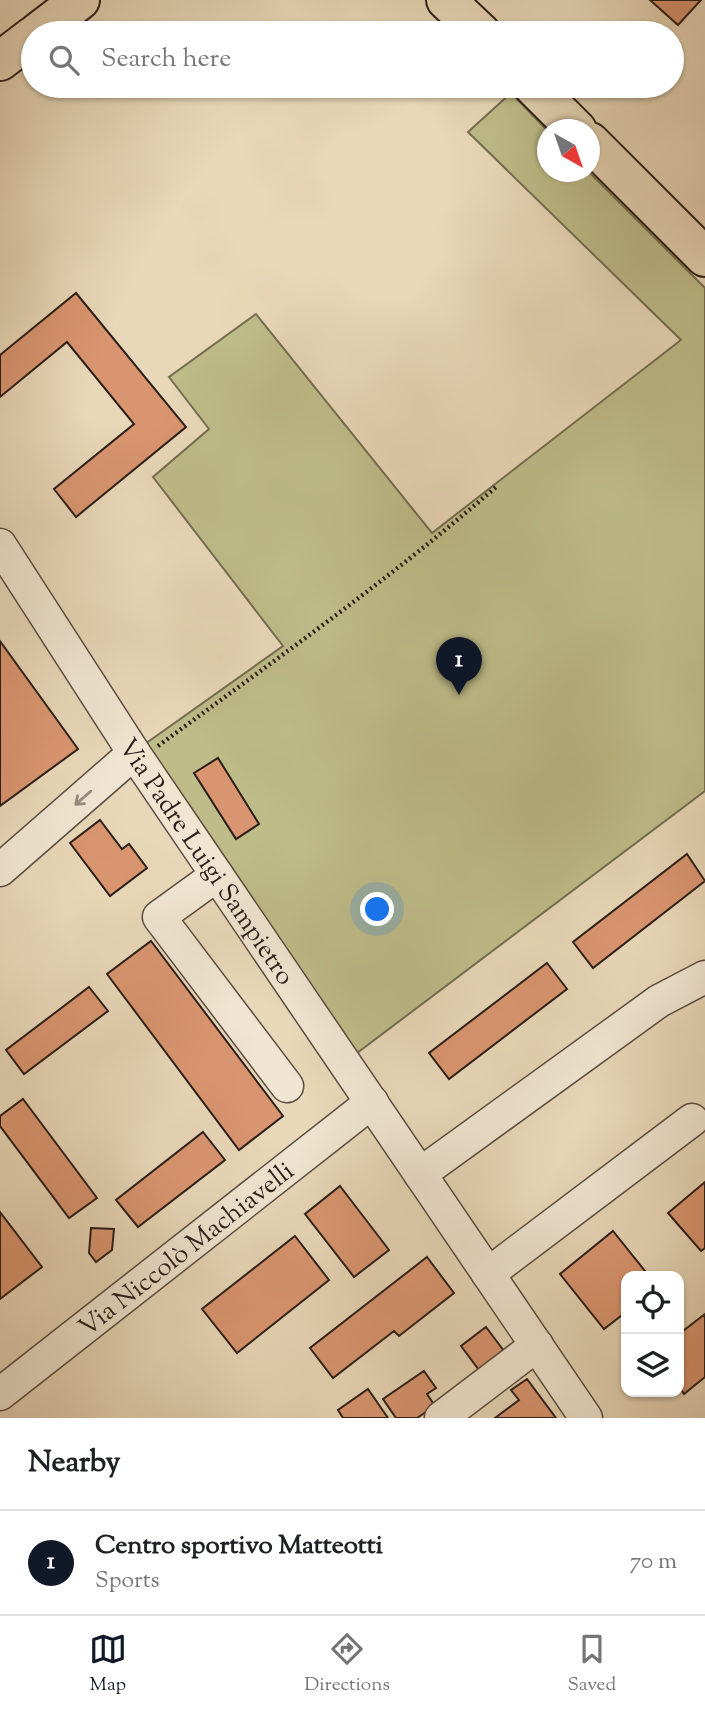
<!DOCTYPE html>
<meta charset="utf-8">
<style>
body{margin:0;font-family:"Sorts Mill Goudy",serif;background:#f2f2f2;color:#202124}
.controls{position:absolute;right:21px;bottom:21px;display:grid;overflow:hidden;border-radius:14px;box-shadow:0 2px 5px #0004}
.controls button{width:63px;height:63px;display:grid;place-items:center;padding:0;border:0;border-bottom:2px solid #e0e0e0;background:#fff;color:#202124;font:35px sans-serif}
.compass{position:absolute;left:537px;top:119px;width:63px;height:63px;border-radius:50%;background:#fff;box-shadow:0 2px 5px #0004;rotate:140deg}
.you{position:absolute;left:378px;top:910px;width:24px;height:24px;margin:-18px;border:5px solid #fff;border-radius:50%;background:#1a73e8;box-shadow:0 0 0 10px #1a73e833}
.badge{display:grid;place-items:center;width:46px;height:46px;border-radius:50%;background:#111827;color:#fff;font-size:23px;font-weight:700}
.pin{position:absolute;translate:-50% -58px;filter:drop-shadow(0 2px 4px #0008)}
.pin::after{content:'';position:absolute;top:37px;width:24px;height:21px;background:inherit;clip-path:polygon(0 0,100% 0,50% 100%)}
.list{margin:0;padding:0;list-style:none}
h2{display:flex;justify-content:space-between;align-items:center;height:91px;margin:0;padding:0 28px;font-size:30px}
h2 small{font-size:23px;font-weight:400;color:#757577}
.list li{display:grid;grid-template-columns:46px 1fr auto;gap:21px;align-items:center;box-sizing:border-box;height:105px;padding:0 28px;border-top:2px solid #e0e0e0}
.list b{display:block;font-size:26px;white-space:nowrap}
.list p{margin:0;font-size:23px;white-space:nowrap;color:#757577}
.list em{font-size:23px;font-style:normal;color:#757577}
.icon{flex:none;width:38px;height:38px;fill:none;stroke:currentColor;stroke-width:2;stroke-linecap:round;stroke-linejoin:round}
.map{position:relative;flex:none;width:705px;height:1418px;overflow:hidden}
.search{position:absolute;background:#fff;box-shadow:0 2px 5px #0004;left:21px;right:21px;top:21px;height:77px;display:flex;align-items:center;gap:18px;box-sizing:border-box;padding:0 24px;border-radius:38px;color:#757577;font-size:26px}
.sheet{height:196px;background:#fff}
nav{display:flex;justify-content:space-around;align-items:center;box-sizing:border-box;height:98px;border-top:2px solid #e0e0e0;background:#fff;font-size:19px;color:#757577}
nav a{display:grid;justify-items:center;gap:4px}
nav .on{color:#111827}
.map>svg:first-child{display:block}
.green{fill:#bebc89;stroke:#746d51;stroke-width:2}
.building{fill:#d99570;stroke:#2a1e19;stroke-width:2}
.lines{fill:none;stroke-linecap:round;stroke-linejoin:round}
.minor-casing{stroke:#5a4c41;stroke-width:35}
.major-casing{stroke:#2a1e19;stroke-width:42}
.path{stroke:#2a1e19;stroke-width:4.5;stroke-dasharray:2 3.5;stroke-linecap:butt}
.minor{stroke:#f0e5d1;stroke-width:32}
.major{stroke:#e8d7b8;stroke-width:38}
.oneway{stroke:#978b7e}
.labels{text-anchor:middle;stroke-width:6;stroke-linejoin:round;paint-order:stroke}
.street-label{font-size:26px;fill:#2a1e19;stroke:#f0e5d1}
</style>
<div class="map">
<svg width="705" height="1418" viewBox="0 0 705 1418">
<rect width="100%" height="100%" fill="#e8d7b8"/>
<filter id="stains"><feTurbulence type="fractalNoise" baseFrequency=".00286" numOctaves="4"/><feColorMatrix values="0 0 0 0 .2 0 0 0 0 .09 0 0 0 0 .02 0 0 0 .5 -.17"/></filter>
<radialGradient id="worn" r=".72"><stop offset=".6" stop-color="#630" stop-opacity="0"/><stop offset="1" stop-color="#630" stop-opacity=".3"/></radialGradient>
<path class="green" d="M511,93l36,37 1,42h41l116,116v503l-348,262 -212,-309 138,-98 -130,-169 56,-48 -40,-52 87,-63 176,219 249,-193 -213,-208z"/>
<path class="building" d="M650,0h51l-23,25z
M76,293l110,134 -110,90 -22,-28 80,-65 -67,-82 -67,55v-42z
M0,641l78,108 -78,57z
M218,758l41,66 -23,15 -42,-66z
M100,820l22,29 7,-5 18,24 -37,28 -40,-53z
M687,854l18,27 -112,87 -20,-26z
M151,941l132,175 -44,34 -132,-176z
M547,963l20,26 -118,90 -20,-26z
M89,987l19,24 -84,63 -18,-24z
M23,1099l74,99 -28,20 -69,-92v-10z
M203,1132l22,28 -87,67 -22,-27z
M705,1182v66l-4,3 -33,-38z
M340,1186l49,64 -35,27 -49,-63z
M0,1212l42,55 -42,32z
M91,1228l23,1 -2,21 -16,12 -7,-9z
M613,1231l36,45h-23v36l-22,17 -44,-55z
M295,1236l34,44 -92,73 -35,-44z
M427,1257l27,36 -55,43 -5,-5 -61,47 -23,-30z
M705,1314v63l-21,17 -5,-7v-53z
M486,1327l18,24 -25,19 -18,-24z
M424,1371l12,17 -9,6 8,12 -18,12h-21l-13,-19z
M527,1379l29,39h-61l24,-18 -8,-10z
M368,1389l20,29h-45l-5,-8z"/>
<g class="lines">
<defs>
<g id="minor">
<path id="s1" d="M0,545l134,208 452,665"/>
<path d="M0,870l134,-117"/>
<path d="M217,875l-58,42 128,169"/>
<path d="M420,1174l239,-173 46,-24"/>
<path d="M488,1274l204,-154"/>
<path id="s2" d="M0,1394l372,-292"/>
<path d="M441,1418l96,-73"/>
</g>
<path id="major" d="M446,0l35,33
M37,33l43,-33
M0,61l33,-25
M533,86l44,44
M590,142l115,115"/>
</defs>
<use href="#minor" class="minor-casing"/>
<use href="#major" class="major-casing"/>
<path class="path" d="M158,746c114,-84 231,-166 338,-259"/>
<use href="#minor" class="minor"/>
<use href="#major" class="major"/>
</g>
<defs><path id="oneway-shaft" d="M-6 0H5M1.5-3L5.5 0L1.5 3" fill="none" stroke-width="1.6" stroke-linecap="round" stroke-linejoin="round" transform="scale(1.75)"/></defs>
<use class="oneway" href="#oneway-shaft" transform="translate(83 798) rotate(139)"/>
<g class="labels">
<g class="street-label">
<text dy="9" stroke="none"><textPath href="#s1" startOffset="378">Via Padre Luigi Sampietro</textPath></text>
<text dy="9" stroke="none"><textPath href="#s2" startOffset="236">Via Niccolò Machiavelli</textPath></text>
</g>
</g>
<rect width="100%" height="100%" filter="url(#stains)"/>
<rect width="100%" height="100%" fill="url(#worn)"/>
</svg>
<div class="controls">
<button><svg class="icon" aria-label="locate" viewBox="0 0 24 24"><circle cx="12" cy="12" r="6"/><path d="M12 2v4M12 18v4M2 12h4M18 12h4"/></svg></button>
<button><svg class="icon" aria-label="layers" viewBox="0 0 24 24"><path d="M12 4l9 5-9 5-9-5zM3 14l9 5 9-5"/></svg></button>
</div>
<svg class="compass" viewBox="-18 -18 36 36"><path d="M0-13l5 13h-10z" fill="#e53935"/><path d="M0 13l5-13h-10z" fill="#757577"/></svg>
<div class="you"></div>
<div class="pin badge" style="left:459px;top:695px">1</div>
<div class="search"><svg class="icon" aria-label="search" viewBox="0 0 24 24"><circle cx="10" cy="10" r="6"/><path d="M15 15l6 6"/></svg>Search here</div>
</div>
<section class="sheet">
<h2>Nearby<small></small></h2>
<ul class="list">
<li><span class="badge">1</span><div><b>Centro sportivo Matteotti</b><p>Sports</p></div><em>70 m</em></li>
</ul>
</section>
<nav>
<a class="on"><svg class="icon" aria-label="map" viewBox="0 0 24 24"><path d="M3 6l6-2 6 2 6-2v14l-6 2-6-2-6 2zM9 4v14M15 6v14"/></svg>Map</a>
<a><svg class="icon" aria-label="directions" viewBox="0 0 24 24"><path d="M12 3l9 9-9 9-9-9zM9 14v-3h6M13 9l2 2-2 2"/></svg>Directions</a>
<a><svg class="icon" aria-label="saved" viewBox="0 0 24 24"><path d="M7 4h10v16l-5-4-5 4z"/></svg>Saved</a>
</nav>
